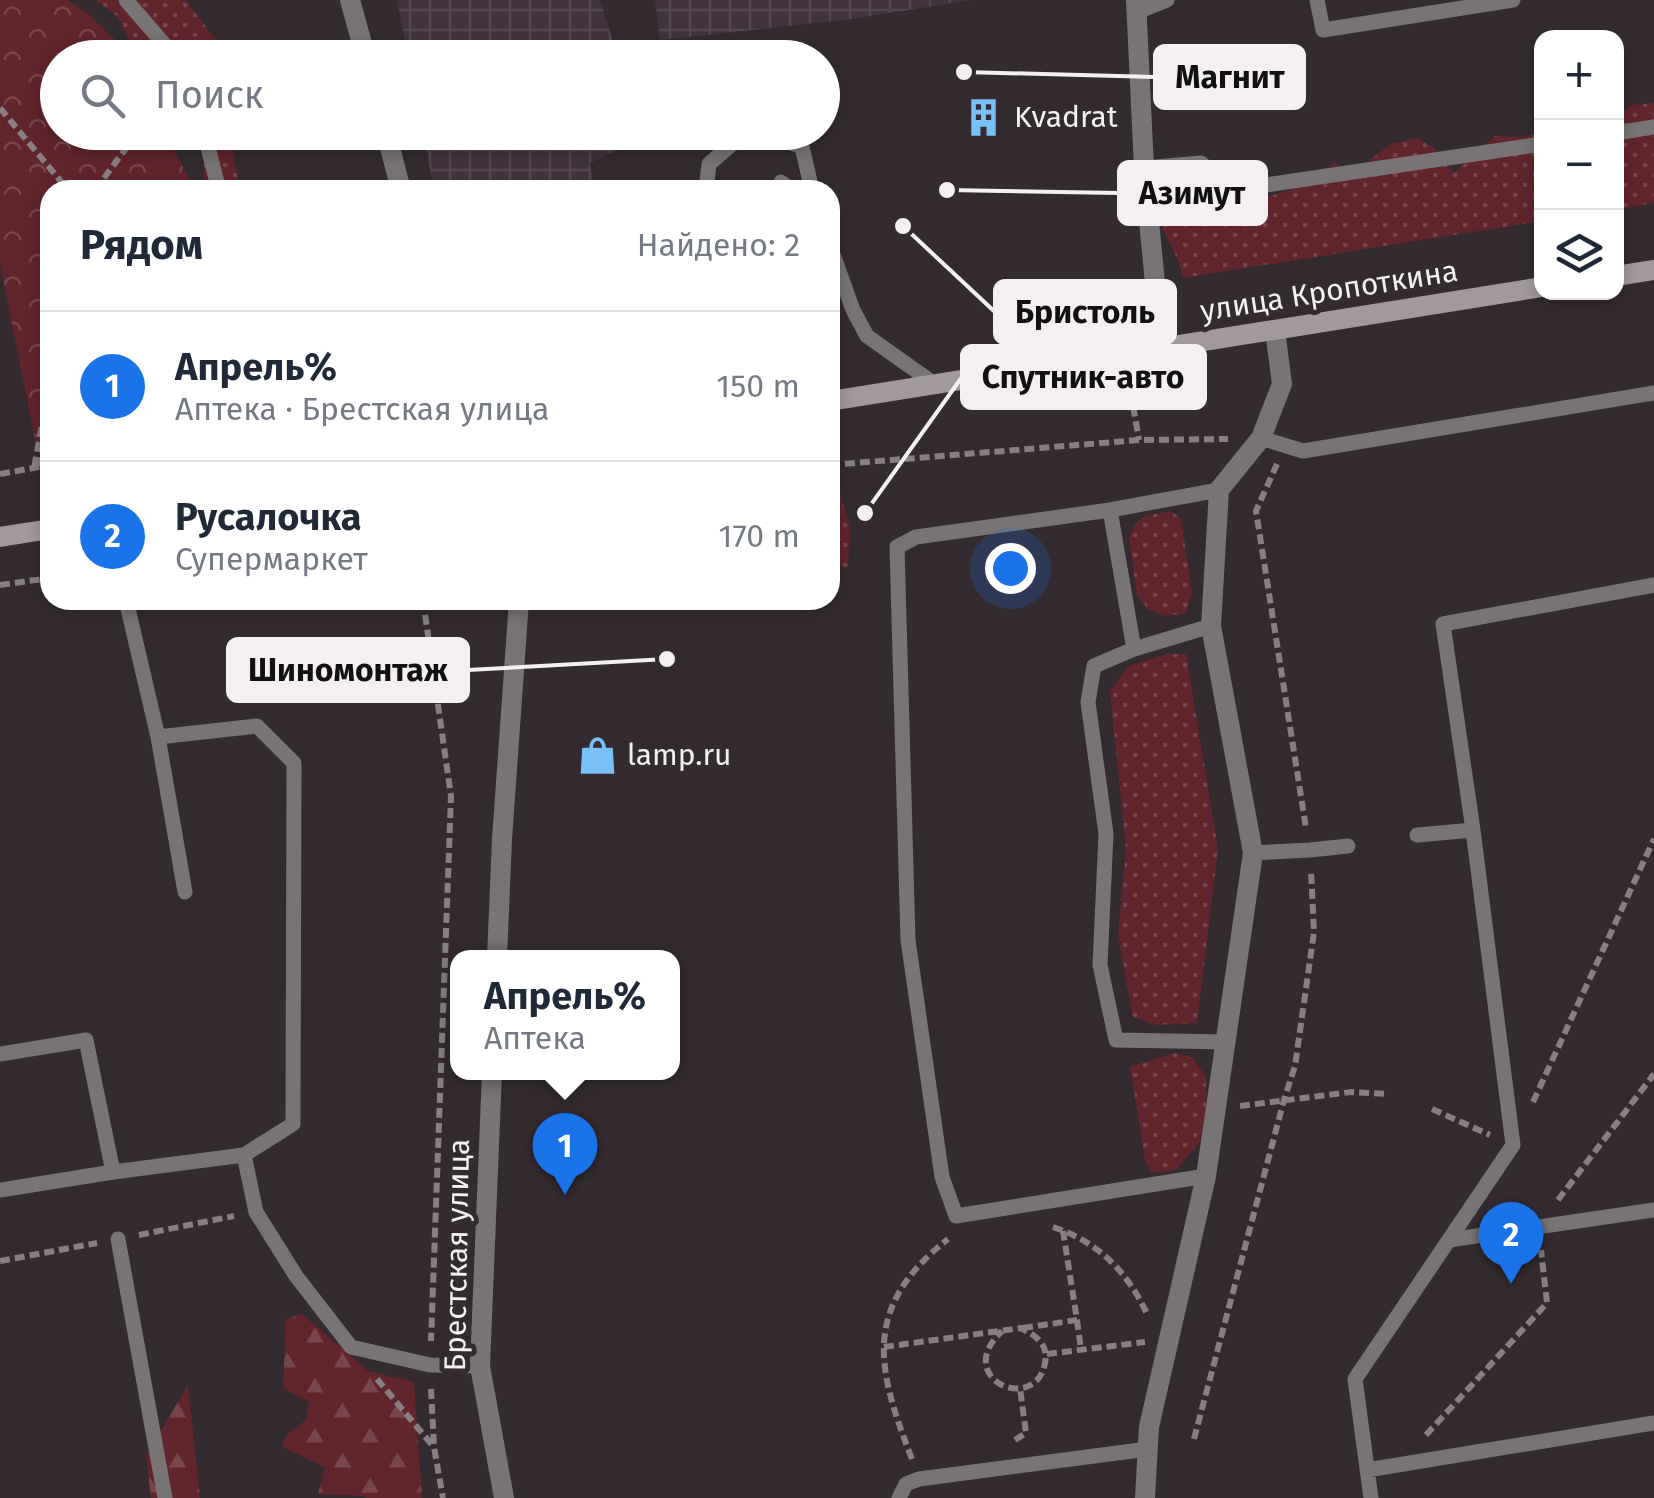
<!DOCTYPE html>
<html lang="ru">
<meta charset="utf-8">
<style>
body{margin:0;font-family:"Fira Sans",sans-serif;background:#f2f2f3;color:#1f2937}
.controls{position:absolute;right:30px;top:30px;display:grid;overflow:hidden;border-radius:20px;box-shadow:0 5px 15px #0003}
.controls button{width:90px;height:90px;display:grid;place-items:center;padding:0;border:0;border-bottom:2px solid #e0e1e3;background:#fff;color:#1f2937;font:50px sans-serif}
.you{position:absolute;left:1010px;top:568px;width:35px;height:35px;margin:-25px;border:8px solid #fff;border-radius:50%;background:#1a73e8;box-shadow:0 0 0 15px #1a73e833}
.badge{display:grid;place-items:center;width:65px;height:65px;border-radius:50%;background:#1a73e8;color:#fff;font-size:32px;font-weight:700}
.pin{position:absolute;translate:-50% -82px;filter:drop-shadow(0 2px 5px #0008)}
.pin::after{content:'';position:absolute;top:52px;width:35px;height:30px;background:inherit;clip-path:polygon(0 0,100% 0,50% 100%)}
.popup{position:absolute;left:450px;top:950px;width:230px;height:130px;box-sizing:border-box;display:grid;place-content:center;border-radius:20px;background:#fff;filter:drop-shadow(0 2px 8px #0005);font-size:32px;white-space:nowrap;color:#747a83}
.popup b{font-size:38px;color:#1f2937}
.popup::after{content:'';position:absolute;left:50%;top:100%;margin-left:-20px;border:20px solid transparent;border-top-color:#fff}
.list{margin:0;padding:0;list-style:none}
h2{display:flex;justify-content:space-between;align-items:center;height:130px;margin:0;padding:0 40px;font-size:42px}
h2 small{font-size:32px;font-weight:400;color:#747a83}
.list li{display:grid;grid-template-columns:65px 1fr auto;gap:30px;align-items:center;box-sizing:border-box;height:150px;padding:0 40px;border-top:2px solid #e0e1e3}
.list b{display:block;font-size:38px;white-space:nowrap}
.list p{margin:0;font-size:32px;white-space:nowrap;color:#747a83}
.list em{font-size:32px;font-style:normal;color:#747a83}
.icon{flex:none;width:55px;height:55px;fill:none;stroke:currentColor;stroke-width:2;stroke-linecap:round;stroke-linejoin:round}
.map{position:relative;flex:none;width:1654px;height:1498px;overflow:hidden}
.search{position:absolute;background:#fff;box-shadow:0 5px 15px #0003;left:40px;top:40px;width:800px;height:110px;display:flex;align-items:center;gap:25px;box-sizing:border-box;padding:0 35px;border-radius:55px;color:#747a83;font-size:38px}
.panel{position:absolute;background:#fff;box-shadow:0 5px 15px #0003;left:40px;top:180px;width:800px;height:430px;border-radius:30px}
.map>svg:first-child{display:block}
.industrial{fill:url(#industrial-grid)}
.grass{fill:url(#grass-dots)}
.forest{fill:url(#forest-firs)}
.park{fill:url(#park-crowns)}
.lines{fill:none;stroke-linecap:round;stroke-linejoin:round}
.path{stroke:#877f84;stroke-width:6;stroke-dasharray:10 5;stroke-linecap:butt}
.lane{stroke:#787374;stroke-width:15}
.street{stroke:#787374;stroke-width:20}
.secondary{stroke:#a2999c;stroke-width:20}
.labels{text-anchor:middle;stroke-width:10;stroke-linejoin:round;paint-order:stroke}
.poi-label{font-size:30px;fill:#f5eff3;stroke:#342b31;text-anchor:start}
.street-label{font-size:30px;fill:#f5eff3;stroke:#342b31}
.leader{fill:none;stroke:#f5eff3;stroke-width:4}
.callout-dot{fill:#f5eff3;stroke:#342b31;stroke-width:4}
.callout{fill:#f5eff3;stroke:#f5eff3;stroke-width:4}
.callout-label{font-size:32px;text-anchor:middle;font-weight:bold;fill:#111}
</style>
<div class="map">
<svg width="1654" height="1498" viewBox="0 0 1654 1498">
<defs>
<pattern id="industrial-grid" width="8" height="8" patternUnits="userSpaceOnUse" patternTransform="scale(2.5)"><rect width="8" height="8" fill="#42333d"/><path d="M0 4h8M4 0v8" fill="none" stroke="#554750"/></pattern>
<pattern id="grass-dots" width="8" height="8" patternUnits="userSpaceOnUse" patternTransform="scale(2.5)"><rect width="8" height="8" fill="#61252c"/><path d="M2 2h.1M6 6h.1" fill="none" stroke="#78454b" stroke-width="1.8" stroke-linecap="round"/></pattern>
<pattern id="forest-firs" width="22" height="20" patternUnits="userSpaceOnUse" patternTransform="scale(2.5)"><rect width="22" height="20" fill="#61252c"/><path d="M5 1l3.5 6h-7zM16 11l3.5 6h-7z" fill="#78454b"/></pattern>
<pattern id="park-crowns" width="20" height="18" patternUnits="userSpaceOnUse" patternTransform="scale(2.5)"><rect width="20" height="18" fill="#61252c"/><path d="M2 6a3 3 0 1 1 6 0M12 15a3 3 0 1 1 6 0" fill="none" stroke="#78454b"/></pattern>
</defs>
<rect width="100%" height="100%" fill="#342b31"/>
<path class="industrial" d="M397,0h203l18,57h-210z
M655,0h316l-119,19 -192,21z
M639,133v6l-49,24 4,27h-160l-11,-57z"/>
<path class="grass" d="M96,0h89l32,41 2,16h-47l-4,-9 -36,-3 -14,-28z
M1654,103v100l-37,6v-91l14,-13z
M203,133h26l11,57h-37l2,-51z
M1541,133v88l-358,57 -5,-18 -18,-37 18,-16 5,-13 21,-8 29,19 11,-17 13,10c31,-4 55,-16 78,-36l10,11 23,-12 25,-18 24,-5 17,10 20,25 41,-37 25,1z
M830,485h8l12,41 -2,42 -18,-5z
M1171,511l10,8 11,73 -6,21 -21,3 -17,-7 -11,-14 -8,-57 6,-13 10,-9z
M1167,654h19l32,195 -21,174 -41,2 -23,-8 -15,-82 8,-86 -16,-158 19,-25z
M1174,1053l18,4 14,20v32l-6,33 -25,29 -24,1 -6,-12 -15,-93z"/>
<path class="forest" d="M302,1314l66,57 46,11 8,116h-57v-2l-47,-2 7,-27 -43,-20 4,-12 20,-15 3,-18 -26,-14 3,-69z
M188,1385l12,113h-49l-5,-42z"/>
<path class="park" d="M0,0h68l21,15 44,42 -75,1v74l107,1 30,57h-145v258l-13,2 -37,-186z"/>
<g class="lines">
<path class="path" d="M0,108l68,82
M95,190l43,-58
M1115,302l5,28
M1128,377l11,63
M50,383l-16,85 16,-18
M1277,464l-21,47 50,317
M830,465l309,-25 89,-1
M0,474l50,-9
M0,585l50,-7
M423,600l28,196 -20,545
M1533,1102l121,-263
M1240,1106l111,-14 37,2
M1432,1109l58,26
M1558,1200l96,-126
M1053,1227c45,15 74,44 94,87
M139,1235l95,-19
M0,1261l97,-18
M1077,1320l4,30
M1023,1328l54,-8 -14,-89
M884,1347l137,-19c15,8 28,16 24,35 -9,52 -94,16 -43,-32
M1047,1354l98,-12
M377,1379l56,67
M431,1389l3,58 9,51
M1426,1435l121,-132 -6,-53
M1194,1439l90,-339 11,-34 19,-134 -3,-62
M1015,1440l11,-7 -6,-45
M912,1459c-36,-92 -50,-152 36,-220"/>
<path class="lane" d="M126,0l50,58
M1317,0l6,30 190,-30
M1137,12l30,-12
M204,132l15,58
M1616,133l38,-6
M772,136l30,11 10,43
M1144,168l57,-5 31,27 310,-46
M781,182l10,8
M706,190l3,-26 24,-21
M740,190l1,-2
M830,246l23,64 14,26 69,49
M1261,438l42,13 351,-58
M1110,510l24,139
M1211,626l-77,23 -40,17 -6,36 18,132 -6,131 16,75 111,2
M158,737l27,155
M1417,835l56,-5
M1253,853l57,-3 38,-4
M0,1054l86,-14 27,132
M244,1155l12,57 40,64 55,71 79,18 50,1
M1206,1176l-250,40 -14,-39 -34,-237 -11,-393 19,-10 194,-27 109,-20
M0,1190l113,-18 131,-17 49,-31 1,-361 -37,-37 -99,11 -32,-137
M118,1239l47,259
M1449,1240l205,-30
M1367,1470l287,-47
M899,1498l7,-14 13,-5 229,-30
M1371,1498l-16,-119 158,-234 -40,-315 -30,-206 211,-39"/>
<path class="street" d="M350,0l16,58
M1136,0l8,168 12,126 12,53
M386,132l15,58
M497,958l5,-119 17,-239
M492,1072l-12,294 24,132
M1145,1498l4,-71 57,-251 47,-323 -42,-227 8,-136 42,-52 21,-54 -7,-54"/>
<path class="secondary" d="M1616,276l38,-6
M830,401l712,-114
M0,537l50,-8"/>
</g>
<defs>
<symbol id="building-bare" viewBox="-9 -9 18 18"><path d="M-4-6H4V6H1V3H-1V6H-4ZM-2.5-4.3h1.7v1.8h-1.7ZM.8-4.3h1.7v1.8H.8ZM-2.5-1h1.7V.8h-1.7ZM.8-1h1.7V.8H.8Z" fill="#79bff8" stroke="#342b31" stroke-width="2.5" paint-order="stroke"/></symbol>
<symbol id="shop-bare" viewBox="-9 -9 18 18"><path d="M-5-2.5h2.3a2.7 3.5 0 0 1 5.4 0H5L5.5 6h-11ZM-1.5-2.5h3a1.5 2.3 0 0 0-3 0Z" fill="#79bff8" stroke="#342b31" stroke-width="2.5" paint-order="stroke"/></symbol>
</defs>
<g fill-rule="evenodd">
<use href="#building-bare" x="956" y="90" width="55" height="55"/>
<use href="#shop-bare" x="570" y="728" width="55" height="55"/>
</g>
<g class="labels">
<g class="poi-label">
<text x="1014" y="127">Kvadrat</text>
<text x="627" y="765">lamp.ru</text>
</g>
<g class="street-label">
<text transform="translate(1329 291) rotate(-9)" y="10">улица Кропоткина</text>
<text transform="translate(457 1255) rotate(-89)" y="10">Брестская улица</text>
</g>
</g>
<path class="leader" d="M964 72L1155 77M947 190L1119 193M903 226L995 312M865 513L962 377M667 659L468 670"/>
<g class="callout-dot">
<circle cx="964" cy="72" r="10"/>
<circle cx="947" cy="190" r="10"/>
<circle cx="903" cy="226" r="10"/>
<circle cx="865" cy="513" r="10"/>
<circle cx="667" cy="659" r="10"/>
</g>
<g class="callout">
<rect x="1155" y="46" width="149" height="62" rx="10"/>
<rect x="1119" y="162" width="147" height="62" rx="10"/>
<rect x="995" y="281" width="180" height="62" rx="10"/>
<rect x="962" y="346" width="243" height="62" rx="10"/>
<rect x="228" y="639" width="240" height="62" rx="10"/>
</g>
<g class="callout-label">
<text x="1230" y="88">Магнит</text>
<text x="1192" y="204">Азимут</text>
<text x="1085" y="323">Бристоль</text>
<text x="1083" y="388">Спутник-авто</text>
<text x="348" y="681">Шиномонтаж</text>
</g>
</svg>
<div class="controls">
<button>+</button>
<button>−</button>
<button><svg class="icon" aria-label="layers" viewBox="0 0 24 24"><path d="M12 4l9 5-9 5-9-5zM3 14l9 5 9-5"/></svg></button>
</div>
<div class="you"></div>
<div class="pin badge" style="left:565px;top:1195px">1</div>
<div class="popup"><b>Апрель%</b>Аптека</div>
<div class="pin badge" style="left:1511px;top:1284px">2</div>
<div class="search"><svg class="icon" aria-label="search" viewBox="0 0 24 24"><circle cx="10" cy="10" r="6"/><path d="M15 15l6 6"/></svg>Поиск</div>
<section class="panel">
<h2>Рядом<small>Найдено: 2</small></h2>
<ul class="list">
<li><span class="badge">1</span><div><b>Апрель%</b><p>Аптека · Брестская улица</p></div><em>150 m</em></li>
<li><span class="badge">2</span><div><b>Русалочка</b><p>Супермаркет</p></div><em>170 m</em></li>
</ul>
</section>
</div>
